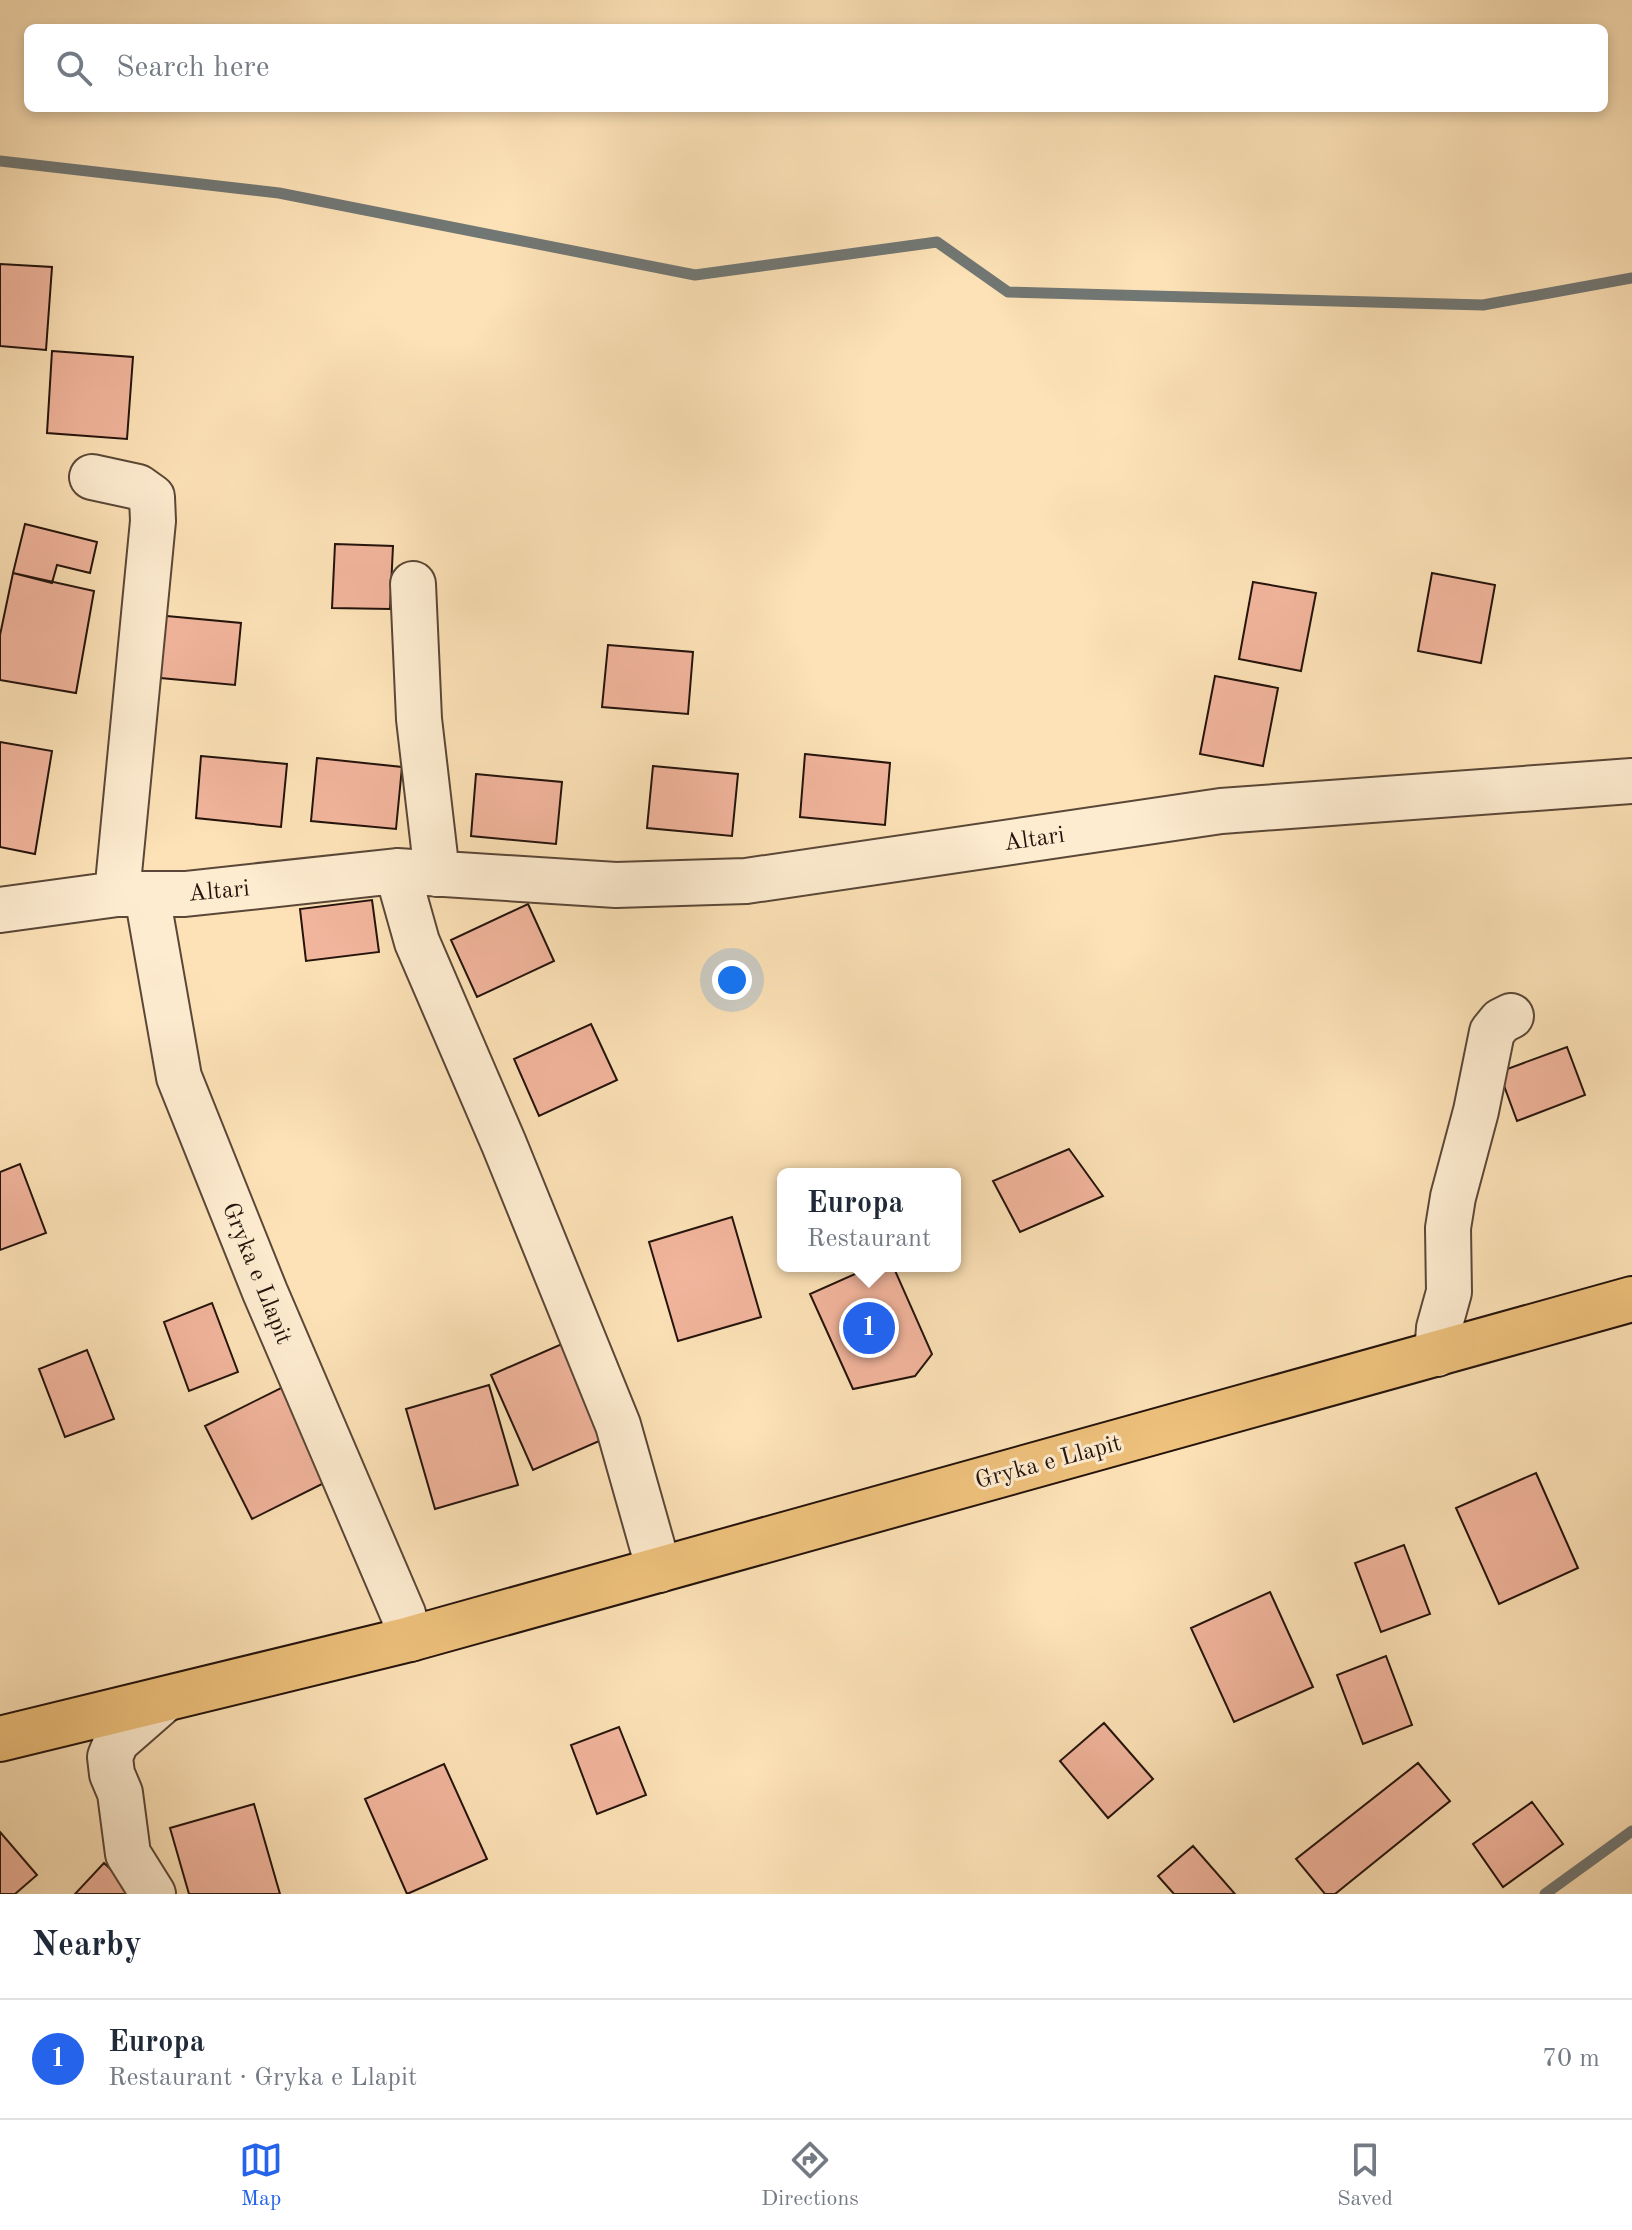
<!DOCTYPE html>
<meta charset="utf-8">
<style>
body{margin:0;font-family:"Old Standard TT",serif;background:#f6f6f7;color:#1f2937}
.you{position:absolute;left:732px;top:980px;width:28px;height:28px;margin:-20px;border:6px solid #fff;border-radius:50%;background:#1a73e8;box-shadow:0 0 0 12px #1a73e833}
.badge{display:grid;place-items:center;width:52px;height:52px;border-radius:50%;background:#2563eb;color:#fff;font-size:26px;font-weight:700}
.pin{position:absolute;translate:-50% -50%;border:4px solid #fff;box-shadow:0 2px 8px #0006}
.popup{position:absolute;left:777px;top:1168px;width:184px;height:104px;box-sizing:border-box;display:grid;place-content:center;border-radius:12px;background:#fff;filter:drop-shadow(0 2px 6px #0005);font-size:26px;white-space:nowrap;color:#747a83}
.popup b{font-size:30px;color:#1f2937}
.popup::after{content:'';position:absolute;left:50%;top:100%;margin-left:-16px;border:16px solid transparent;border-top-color:#fff}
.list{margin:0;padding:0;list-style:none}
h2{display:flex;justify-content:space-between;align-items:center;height:104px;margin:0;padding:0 32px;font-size:34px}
h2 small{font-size:26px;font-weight:400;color:#747a83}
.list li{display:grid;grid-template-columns:52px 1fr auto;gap:24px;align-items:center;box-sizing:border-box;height:120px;padding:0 32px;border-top:2px solid #e0e1e3}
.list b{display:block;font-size:30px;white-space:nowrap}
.list p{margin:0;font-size:26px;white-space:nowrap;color:#747a83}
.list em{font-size:26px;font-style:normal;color:#747a83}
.icon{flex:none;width:44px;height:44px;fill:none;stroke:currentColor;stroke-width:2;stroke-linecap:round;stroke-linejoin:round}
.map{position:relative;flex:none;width:1632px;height:1894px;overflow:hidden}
.search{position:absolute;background:#fff;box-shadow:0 4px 12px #0003;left:24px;right:24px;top:24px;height:88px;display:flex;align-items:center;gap:20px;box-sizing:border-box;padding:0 28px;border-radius:12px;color:#747a83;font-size:30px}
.sheet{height:224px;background:#fff}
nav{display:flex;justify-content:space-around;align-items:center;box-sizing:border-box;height:112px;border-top:2px solid #e0e1e3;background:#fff;font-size:22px;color:#747a83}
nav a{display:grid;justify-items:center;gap:4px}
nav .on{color:#2563eb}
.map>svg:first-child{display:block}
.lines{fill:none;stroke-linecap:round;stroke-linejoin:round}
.stream{stroke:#717774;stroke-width:11}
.building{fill:#f2b59d;stroke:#24130c;stroke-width:2}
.minor-casing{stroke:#5a4737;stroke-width:48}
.major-casing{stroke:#24130c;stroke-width:48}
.minor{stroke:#feecd0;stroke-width:44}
.major{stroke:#eec17c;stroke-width:44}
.labels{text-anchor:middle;stroke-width:6;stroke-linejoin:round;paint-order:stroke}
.street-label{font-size:24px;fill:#24130c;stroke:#feecd0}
</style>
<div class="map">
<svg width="1632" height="1894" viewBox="0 0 1632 1894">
<rect width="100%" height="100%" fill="#fde2b7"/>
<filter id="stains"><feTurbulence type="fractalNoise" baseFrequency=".0025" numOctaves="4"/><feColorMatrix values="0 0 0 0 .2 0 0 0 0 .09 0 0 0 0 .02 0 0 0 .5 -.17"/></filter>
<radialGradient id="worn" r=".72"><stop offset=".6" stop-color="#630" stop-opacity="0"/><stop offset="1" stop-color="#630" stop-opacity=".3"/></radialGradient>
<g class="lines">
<path class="stream" d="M0,161l279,32 416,82 242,-33 71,50 475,13 149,-27
M1545,1894l87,-63"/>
</g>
<path class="building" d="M0,264l52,3 -6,83 -46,-4z
M52,351l81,6 -6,82 -80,-6z
M25,524l72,18 -7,31 -33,-8 -5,18 -39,-10z
M335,544l58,2 -3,63 -58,-1z
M13,573l81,18 -18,102 -76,-13v-45z
M1432,573l63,12 -14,78 -63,-12z
M1253,582l63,11 -15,78 -62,-12z
M156,615l85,8 -6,62 -85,-8z
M608,645l85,7 -5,62 -86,-7z
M1215,676l63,12 -15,78 -63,-12z
M0,742l52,9 -17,103 -35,-7z
M805,754l85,9 -5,62 -85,-8z
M201,756l86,8 -6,63 -85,-9z
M317,758l85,9 -6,62 -85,-8z
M653,766l85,8 -6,62 -85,-8z
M476,774l86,8 -6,62 -85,-8z
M372,900l7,52 -73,9 -6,-52z
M528,904l26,57 -77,36 -26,-57z
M591,1024l26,56 -78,36 -25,-57z
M1567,1047l18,48 -68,26 -18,-49z
M1069,1149l34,47 -83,36 -27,-51z
M20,1164l26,69 -46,17v-78z
M732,1217l29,100 -83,24 -29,-99z
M873,1266h20l39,88 -17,22 -62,13 -43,-95z
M212,1303l26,69 -49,19 -25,-69z
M571,1340l42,95 -80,35 -42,-95z
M87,1350l27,69 -49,18 -26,-68z
M489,1385l29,100 -83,24 -29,-100z
M283,1387l47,93 -78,39 -47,-93z
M1536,1473l42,95 -79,36 -43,-96z
M1404,1545l26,69 -49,18 -26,-69z
M1270,1592l43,95 -79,35 -43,-94z
M1386,1656l26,69 -49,19 -26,-69z
M1104,1723l49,56 -45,39 -48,-57z
M619,1727l27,68 -49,19 -26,-69z
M1418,1763l32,38 -115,93h-10l-29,-35z
M444,1764l43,95 -80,35 -42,-95z
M1532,1802l31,42 -60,43 -30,-43z
M254,1804l26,90h-91l-19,-66z
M0,1832l37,43 -22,19h-15z
M1193,1846l42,48h-61l-16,-18z
M104,1863l33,31h-62z"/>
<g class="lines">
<defs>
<path id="minor" d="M92,477l46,10 14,10 1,24 -36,373
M413,584l6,135 18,155
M397,871l20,71 87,202 114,281 41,145
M147,895l32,182 86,215 138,322 7,25
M0,910l117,-16h68l212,-23 219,14 130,-4 475,-70 411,-30
M1437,1354l2,-26 10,-36 -1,-64 5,-31 23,-86 16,-79 9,-11 10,-5
M153,1894l-25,-40 -8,-61 -8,-19 -2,-17 6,-15 48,-42"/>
<path id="major" d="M0,1739l410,-100 1222,-340"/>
</defs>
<use href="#minor" class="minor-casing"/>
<use href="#major" class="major-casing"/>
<use href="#minor" class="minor"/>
<use href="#major" class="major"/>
</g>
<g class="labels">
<g class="street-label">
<text transform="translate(1034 838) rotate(-8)" y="8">Altari</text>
<text transform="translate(219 890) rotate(-5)" y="8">Altari</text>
<text transform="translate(258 1273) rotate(68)" y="8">Gryka e Llapit</text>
<text transform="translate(1048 1461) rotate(-15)" y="8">Gryka e Llapit</text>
</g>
</g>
<rect width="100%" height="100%" filter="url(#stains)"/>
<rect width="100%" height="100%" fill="url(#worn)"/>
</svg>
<div class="you"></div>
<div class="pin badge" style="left:869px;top:1328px">1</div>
<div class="popup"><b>Europa</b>Restaurant</div>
<div class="search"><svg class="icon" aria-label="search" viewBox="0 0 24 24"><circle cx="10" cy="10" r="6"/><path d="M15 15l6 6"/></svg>Search here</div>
</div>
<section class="sheet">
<h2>Nearby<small></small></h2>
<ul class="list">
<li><span class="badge">1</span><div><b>Europa</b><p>Restaurant · Gryka e Llapit</p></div><em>70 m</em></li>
</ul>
</section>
<nav>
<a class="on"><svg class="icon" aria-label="map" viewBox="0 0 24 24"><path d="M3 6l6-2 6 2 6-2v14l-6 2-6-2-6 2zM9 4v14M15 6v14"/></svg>Map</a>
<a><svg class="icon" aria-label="directions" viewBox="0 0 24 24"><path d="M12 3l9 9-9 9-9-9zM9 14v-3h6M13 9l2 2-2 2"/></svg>Directions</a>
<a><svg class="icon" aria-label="saved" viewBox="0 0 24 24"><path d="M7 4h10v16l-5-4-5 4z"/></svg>Saved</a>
</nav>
